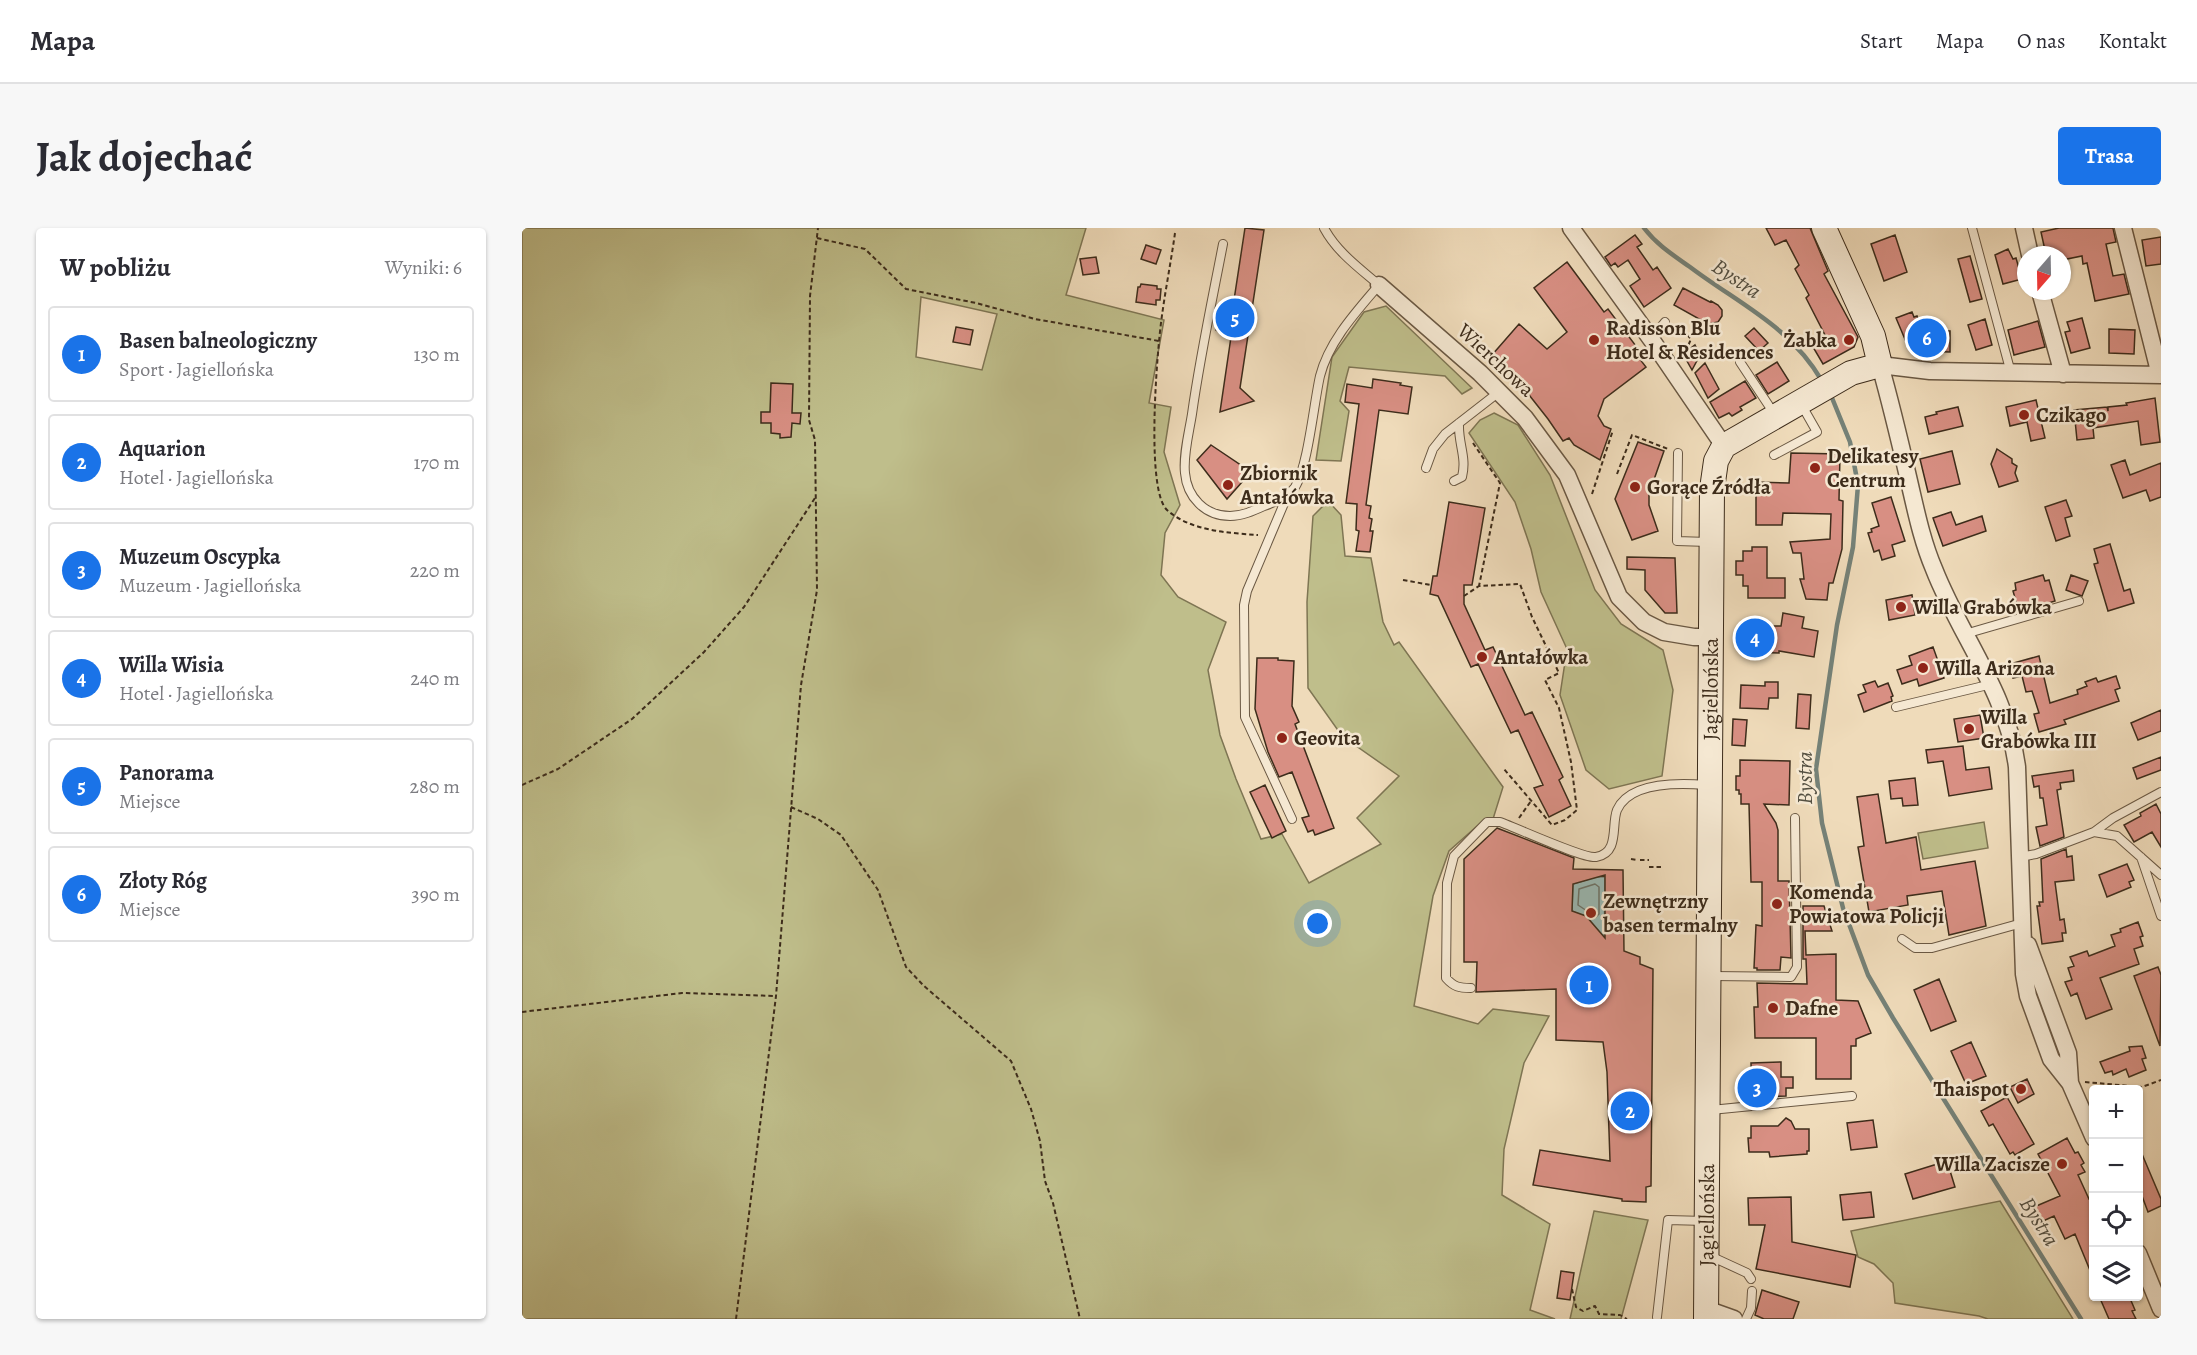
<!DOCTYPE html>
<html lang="pl">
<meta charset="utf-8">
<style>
body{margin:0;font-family:Alegreya,serif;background:#f7f7f7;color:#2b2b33}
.controls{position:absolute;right:18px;bottom:18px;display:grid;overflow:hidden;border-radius:6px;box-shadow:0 2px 4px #0004}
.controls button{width:54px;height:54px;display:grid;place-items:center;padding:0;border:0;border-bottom:2px solid #e1e1e2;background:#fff;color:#2b2b33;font:30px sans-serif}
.compass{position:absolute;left:1495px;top:18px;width:54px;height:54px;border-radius:50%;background:#fff;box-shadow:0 2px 4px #0004;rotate:200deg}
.you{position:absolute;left:796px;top:696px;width:21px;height:21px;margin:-15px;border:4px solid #fff;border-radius:50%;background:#1a73e8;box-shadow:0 0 0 9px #1a73e833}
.badge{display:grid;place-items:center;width:39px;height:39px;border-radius:50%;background:#1a73e8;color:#fff;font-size:20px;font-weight:700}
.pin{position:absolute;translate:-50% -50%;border:3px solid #fff;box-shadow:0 2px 6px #0006}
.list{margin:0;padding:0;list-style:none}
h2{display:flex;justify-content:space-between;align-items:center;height:78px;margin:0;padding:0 24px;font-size:26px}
h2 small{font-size:20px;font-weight:400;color:#7c7c81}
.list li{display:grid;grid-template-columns:39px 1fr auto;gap:18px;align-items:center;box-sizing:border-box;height:96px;margin:0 12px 12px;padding:0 12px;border:2px solid #e1e1e2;border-radius:6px}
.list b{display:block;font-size:22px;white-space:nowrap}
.list p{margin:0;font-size:20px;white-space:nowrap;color:#7c7c81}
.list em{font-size:20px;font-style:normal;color:#7c7c81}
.icon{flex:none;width:33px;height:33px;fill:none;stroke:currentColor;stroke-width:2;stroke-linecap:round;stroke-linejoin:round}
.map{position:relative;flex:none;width:1639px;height:1091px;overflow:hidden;border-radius:6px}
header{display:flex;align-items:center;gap:36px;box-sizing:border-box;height:84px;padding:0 30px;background:#fff;border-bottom:2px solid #e1e1e2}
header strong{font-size:28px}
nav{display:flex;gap:33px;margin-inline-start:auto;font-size:21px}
.intro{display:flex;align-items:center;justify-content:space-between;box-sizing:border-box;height:144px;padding:0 36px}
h1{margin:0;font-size:42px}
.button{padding:15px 27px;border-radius:6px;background:#1a73e8;color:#fff;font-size:21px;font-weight:700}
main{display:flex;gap:36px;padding:0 36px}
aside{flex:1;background:#fff;border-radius:6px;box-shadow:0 2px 4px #0004}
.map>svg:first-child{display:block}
.green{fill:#bfbe8b;stroke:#7e7553;stroke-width:1.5;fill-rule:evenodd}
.water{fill:#9abab5;stroke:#758177;stroke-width:1.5}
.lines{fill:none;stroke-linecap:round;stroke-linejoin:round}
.shore{stroke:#6c7368;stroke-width:1.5}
.stream{stroke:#758177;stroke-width:4.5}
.building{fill:#d88f83;stroke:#3d2c1b;stroke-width:1.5;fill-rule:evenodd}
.lane-casing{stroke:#6a5843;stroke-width:10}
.street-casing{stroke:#6a5843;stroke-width:19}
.secondary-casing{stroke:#3d2c1b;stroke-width:26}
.path{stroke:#3d2c1b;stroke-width:2;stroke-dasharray:4.5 3;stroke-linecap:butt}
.lane{stroke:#f5e8d2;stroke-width:8}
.street{stroke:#f5e8d2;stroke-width:16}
.secondary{stroke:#f5e8d2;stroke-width:24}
.poi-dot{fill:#8f2418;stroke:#f5e8d2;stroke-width:2}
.labels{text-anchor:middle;stroke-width:5;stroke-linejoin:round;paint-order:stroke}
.poi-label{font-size:21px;font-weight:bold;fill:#3d2c1b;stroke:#f5e8d2;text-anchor:start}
.street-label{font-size:21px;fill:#3d2c1b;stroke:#f5e8d2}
.water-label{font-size:22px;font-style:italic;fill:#545042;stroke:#f5e8d2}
</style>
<header>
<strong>Mapa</strong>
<nav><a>Start</a><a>Mapa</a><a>O nas</a><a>Kontakt</a></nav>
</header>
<div class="intro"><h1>Jak dojechać</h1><a class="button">Trasa</a></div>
<main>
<aside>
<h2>W pobliżu<small>Wyniki: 6</small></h2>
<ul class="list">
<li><span class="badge">1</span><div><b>Basen balneologiczny</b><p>Sport · Jagiellońska</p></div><em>130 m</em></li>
<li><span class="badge">2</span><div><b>Aquarion</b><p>Hotel · Jagiellońska</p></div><em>170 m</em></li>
<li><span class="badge">3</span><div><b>Muzeum Oscypka</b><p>Muzeum · Jagiellońska</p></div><em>220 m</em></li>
<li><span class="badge">4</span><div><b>Willa Wisia</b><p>Hotel · Jagiellońska</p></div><em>240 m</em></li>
<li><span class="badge">5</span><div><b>Panorama</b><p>Miejsce</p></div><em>280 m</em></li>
<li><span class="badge">6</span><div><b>Złoty Róg</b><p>Miejsce</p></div><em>390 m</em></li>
</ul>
</aside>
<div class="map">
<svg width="1639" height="1091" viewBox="0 0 1639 1091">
<rect width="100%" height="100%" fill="#efdbba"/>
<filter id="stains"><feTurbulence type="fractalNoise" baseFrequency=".00333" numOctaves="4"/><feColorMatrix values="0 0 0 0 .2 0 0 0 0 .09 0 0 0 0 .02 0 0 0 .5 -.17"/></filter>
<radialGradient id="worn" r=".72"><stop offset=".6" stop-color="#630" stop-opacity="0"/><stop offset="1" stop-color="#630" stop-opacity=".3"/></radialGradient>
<path class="green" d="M0,0h564l-20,67 98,25 -15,83 22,4 -7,45 16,53 -15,28 -4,42 17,22 48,25 -18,48 12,65 16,44 25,60 21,-5 27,49 72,-39 -24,-26 42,-42 -57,-40 -34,-48 -1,-86 6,-86 15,-15 13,14 4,41 26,2 12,64 11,23 5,-3 104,145 -10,32 -9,1 -35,31 -16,45 -19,110 64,18 15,-15 56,7 -25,47 -20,86 -2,46 48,29 -20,86 25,9h-1033zM399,69l76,17 -15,56 -66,-13z
M864,78l86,82 -10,6 -17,-18 -96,-9 -9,34 9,10 -8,50 -25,-1 16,-103 32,-45z
M972,185l24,12 32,50 45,115 26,34 42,26 10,40 -11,86 -53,13 -23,-19 -26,-75 7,-46 -26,-57 -10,-43 -16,-47 -46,-69 11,-13z
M1462,594l4,26 -65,11 -5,-26z
M1478,973l73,118h-85l-9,-3 -84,-13 -2,-20 -19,-19 -16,-7 -7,-26z
M1072,983l54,9 -27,99h-51z"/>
<path class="water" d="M1074,649h9l-1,72 -18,-32 -14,-6 1,-27z"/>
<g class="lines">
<path class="shore" d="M1073,656l4,3v27l-3,3 -18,-12 1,-16z"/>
<path class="stream" d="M1122,0c13,17 29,27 46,39 49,37 100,59 132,114
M1308,165l20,49 8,43 -5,62 -16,78 -21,144 6,54 21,85 25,67 25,43 188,301"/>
</g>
<path class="building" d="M723,0l19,2 -24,158 14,13 -34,11 11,-75 -15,-7 4,-20 12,3z
M1244,0h44l18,43 -4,3 34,63 -4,10 -31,17 -10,-17 14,-8 -21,-41 3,-3 -14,-26 4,-4 -13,-25 -11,5z
M1537,0h54l3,14 -10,2 7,32 11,-2 5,20 -34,7 -8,-38 -4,1 -1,-8 -20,4v-5h-16l-5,-23z
M1113,7l7,9 -5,3 16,23 4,-3 14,21 -27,19 -14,-21 10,-7 -12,-19 -10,7 -3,-4 -4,3 -6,-9z
M1373,7l12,37 -23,9 -13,-37z
M1639,9v27l-15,2 -4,-26z
M624,17l15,5 -5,14 -15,-5z
M1486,21l5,10 3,-1 6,21 -19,5 -8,-29z
M1448,28l12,43 -12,3 -12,-43z
M574,29l3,16 -16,2 -3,-16z
M1045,34l37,50 4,-3 31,41 -4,3 11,14 -42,32 -6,17 6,10 7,3 -11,31 -26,-15 -5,-7 -6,3 -15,-22 -37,-47 -19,-17 27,-31 28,25 20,-17 -33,-44z
M619,56l16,2v3h4l-1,11h-4v5l-20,-3 2,-15h2z
M1161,60l27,14 1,-1 7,4 4,5v6l-4,6 -10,2 -34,-19z
M1390,84l2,5 3,-1 5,14 28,1v21l-32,-1 -11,-7 -11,-26z
M1560,90l8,30 -19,5 -6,-21 5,-1 -3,-9z
M1463,91l7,26 -16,5 -8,-25z
M1516,93l7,26 -31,8 -6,-25z
M434,99l17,3 -3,15 -17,-3z
M1232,100l14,15 -9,8 -14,-15z
M1587,101l26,1 -1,24 -25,-1z
M1173,117l5,10 -8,15 -9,-16z
M1255,134l12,19 -21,13 -12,-19z
M1183,135l14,26 -11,9 -13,-25z
M851,151l28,4 -1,2 12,2 -4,27 -29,-4 -13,95 5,1 -2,12 3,1 -2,12h3l-3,21 -14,-1 3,-20 -3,-1 1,-26 -11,-1 13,-99 -14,-2 2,-18 25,4z
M1223,153l11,17 -16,9 2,3 -10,6 -3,-3 -10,5 -9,-16z
M249,155l22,1 -1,29h9l-1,11 -8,-1 -1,14 -11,1v-4l-9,-1v-10h-10v-11h9z
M1633,170l5,44 -19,3 -3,-24 -45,7 1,10 -17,2 -3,-30 33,-3 1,4v-4l19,-2 -1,-2z
M1514,172l9,38 -14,3 -4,-19 -17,4 -4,-19z
M1436,179l5,19 -34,8 -4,-17 12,-3 -1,-2z
M1116,214l26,9 -15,43v11l9,26 -26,9 -17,-41z
M689,217l40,27 -24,27 -30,-39z
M1475,221l15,10v4l5,3 -2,7 3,8 -19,6 -8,-23z
M1430,223l8,33 -32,8 -8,-33z
M1269,225l49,1 -1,46 4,1 -1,48 -9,34h-4l-2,17 -21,-1 -6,-20h4l-3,-26h-8l-3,-11 40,-3 1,-25 -48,-1 -1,12h-26v-43l33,1z
M1603,232l5,15 31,-12v34l-11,4 -4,-11 -23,8 -12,-33z
M1369,269l14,44 -13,4 3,11 -13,4 -3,-10 -5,2 -6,-19 4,-1 -1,-3 8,-3 -7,-23z
M1544,272l6,16 -7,2 5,18 -14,5 -11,-34z
M927,274l36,6 -13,77h-8v19l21,46 8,-3 32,68 7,-3 31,65 -4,3 12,26 -22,11 -15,-29 9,-3 -25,-55 -7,3 -33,-69 -7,3 -33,-71 -8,-2 3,-18h4z
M1429,284l5,13 26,-9 4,15 -43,15 -10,-28z
M1588,316l14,47 6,-2 4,14 -26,8 -14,-47 4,-1 -4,-14z
M1230,319h15v31h18v20h-37v-12h-5v-11h-7v-14h7v-10h9z
M1105,329l48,1 2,55h-12l-20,-23v-20l-18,-1z
M1521,347l2,6 4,-1 6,21 -36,11 -6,-21 3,-1 -1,-7z
M1549,347l17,6 -6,15 -16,-6z
M1390,367l3,20 -26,5 -3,-20z
M1261,385l21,4 -2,11 16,3 -4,26 -35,-6v2l-37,-1 1,-23 24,1v-4h14z
M1411,419l11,31 -25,8 -2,-7 -15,5 -5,-14 15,-5 -3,-9z
M1517,428l11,47 28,-9 -1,-4 10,-4 -2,-4 11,-4 2,4 18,-6 4,12 -5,2 4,11 -55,19 2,4 -27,8 -5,-18 5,-1 -7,-22 -6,1 -4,-16 -9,2 -3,-14z
M735,430h21v2l16,1 -2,45 7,16 -4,2 39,104 -19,7 -2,-5 -5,2 -6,-14 7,-2 -17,-44 -13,5 -11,-25 -13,-43z
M1353,453l3,6 10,-4 5,13 -2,1 1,4 -28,11 -6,-17 8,-3 -3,-7z
M1243,454h13v16h-9l-1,11 -28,-1 1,-23 24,1z
M1276,466l13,1 -2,34 -13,-1z
M1639,482v21l-23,9 -7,-17z
M1458,487l4,23 -26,4 -4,-23z
M1211,491l14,1 -2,26 -13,-1z
M1441,518l3,24 23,-3 3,22 -43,7 -6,-35 -15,2 -2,-13z
M1639,529v13l-24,9 -4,-11z
M1218,532l50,1 -1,44 -25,-1 12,19 2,7v51h11l2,77 -10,-1 -1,13h-23v-2h-3l2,-43 6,1v-44h-11l-2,-78h-8v-10h-2v-4h-3v-14h4z
M1551,542l1,11 -14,2 1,6 -4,1 7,47 -24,9 -4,-19 11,-2 -4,-27h-3l-1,-12 -5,1 -2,-11z
M1393,550l3,27 -15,1 -1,-8 -11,1 -2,-18z
M743,557l21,46 -14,7 -22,-46z
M1356,566l8,49 30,-6 5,33 54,-9 11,65 -37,9 -7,-44 -35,5 1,9 -39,7 -11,-65 6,-1 -7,-49z
M1634,576l5,10v33l-9,-15 -18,10 -10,-17 17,-9 -1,-3z
M975,600l77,30 -1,11 50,1 1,81 16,6v7l13,5 -2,217 -5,1v15l-24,-1v-2l-89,-14 7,-35 70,11 -3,-89 -4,-30 -47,-2v-51l-80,3 1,-30h-13v-103zM1083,647v63l-19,-22 -14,-5 1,-27z
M1544,621l1,8 5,-1 2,24 -19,2 5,38 4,-1 2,14h-4l1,8 -21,3 -5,-38h3l-1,-4h4l-2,-43z
M1605,636l7,16 -5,2 2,5 -24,10 -8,-22z
M1281,678h21l8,25h-27l1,24 30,-1v46l22,1 13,32 -15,6v7h-5v33h-35v-41h-61l-1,-31h4l-1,-24 50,1 -1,-25h-3z
M1616,694l5,14 -3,1 3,9 -9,3 5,15 -39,14 12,31 -26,10 -9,-26 -6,3 -6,-14 7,-2 -4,-12 6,-2 -4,-9 17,-6 2,5 26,-10 -4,-11 10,-3 -1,-3z
M1636,739l3,8 -1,71 -26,-70z
M1417,751l17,42 -25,10 -17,-41z
M1449,814l15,34 -20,8 -15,-33z
M1620,818l4,12 -4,1 4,11 -17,7 -3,-8 -13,6 -1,-4 -7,2 -5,-11 30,-11 -1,-4z
M1259,834v15h12v11h-7v8l-34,1 -1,-34z
M1505,851l7,15 -16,9 -8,-16z
M1485,869l27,47 -19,11 -2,-3 -3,2 -17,-30 -4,2 -8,-15z
M1264,890l5,3 4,8h14v22h-2v3l-37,3 -1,-5h-20l-1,-14h3v-12h27z
M1351,892l4,27 -26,3 -4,-27z
M1545,910l8,15 3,-1 6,11 -3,2 4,7 -7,3 11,24 5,-2v83l-19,-46 -10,5 -11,-23 -13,6 -7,-15 26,-11 -22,-42z
M1617,919l22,52v7l-13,6 -9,-24z
M1425,933l8,26 -42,12 -8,-25z
M1349,964l3,25 -31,3 -3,-25z
M1269,969l1,45 64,13 -6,32 -94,-18 9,-44h-16l-1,-27z
M1039,1043l13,2 -4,27 -13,-2z
M1240,1062l37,12 -6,17h-29l-9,-4z
M1577,1068h30l6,14 -3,1 4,8h-27z"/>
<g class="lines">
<defs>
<path id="lane" d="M1450,0l39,145
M701,16c-11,57 -23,113 -31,170 -3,19 -9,41 -7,59 2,24 20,43 45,43 12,0 23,-5 34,-10 12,-4 24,-9 31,-19 13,-20 19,-85 25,-111 9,-35 36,-64 59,-91 -21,-18 -42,-33 -55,-57
M1129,111l14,-17
M1218,134l35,53
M1156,225l-1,88 31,1
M1252,227l43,-23 -16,-28
M904,240l7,-19 12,-15 54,-42
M932,253l8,-4c5,-20 -4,-33 -3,-54
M766,266l-41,97 -3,14 1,112 47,102
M1443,406l114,-33
M1374,479l96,-23
M1572,604l19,-14 48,-26
M1498,629l16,-3 58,-22 23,4 44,39
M1619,629l20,59
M1380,711l13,9h17l90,-25
M1190,748l79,1 6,-10 -2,-149
M949,760c-12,0 -17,-1 -25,-10l1,-95 7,-27 33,-34h13c17,6 84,37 96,35 24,-4 15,-32 21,-47 13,-29 64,-27 89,-25
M1189,882l141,-14
M1186,1027l39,18 4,6
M1135,1089l11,-97 37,1
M1224,1091l5,-11 1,-17"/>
<path id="street" d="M1049,0l80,111 73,107
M1502,0l6,27
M1601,0l37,147
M857,57l101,88 45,45 42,57 52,122 25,25 20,10 30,5h18
M1518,63l23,83
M1506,717l40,108 2,30
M1572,910l-24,-55 -19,-24 -23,-63 -4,-22 -7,-207c-9,-73 -57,-131 -83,-198 -12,-28 -18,-58 -25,-88 -9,-39 -18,-77 -29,-116l50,6 231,4
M1616,1025l23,56
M1184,1081l28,10"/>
<g id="secondary">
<path id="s1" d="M1184,1091l6,-830 4,-28 8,-15 127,-73 29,-8 -7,-29 -49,-108"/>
</g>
</defs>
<use href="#lane" class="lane-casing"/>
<use href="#street" class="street-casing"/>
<use href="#secondary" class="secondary-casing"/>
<path class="path" d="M653,5c-5,36 -13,73 -16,109 -3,31 -12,149 8,168 23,21 62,23 91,25
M295,10l48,11 41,40 70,14 59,16 124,22
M1154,97l4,2 11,12 -3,7 -11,2
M951,215l27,40 -21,103
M1095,246l15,-39 36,14
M1070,266l21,-64
M881,352l28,5
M942,368l15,-10 41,-2 12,33 27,56 -14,7 14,28 12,54 6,48 -12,10 -13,5 -48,-56
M0,557l36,-16 74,-50 72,-67 40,-45 71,-109
M269,579l27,12 23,16 37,55 28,77 18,19 87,75 20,48 9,32 5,40 8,22 27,116
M997,590l12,-17
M1109,631l6,1
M1118,632h9
M1127,639h12
M0,784l160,-19 94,3
M1563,854l57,5 19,-7
M1050,1061l4,18 7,4 12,-5 4,8 21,1 7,4
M214,1091l40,-323 25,-311 16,-95 -2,-150 -6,-20 1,-124 8,-68"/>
<use href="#lane" class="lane"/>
<use href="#street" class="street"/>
<use href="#secondary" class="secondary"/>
</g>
<g class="poi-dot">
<circle cx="1072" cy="112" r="6"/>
<circle cx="1327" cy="112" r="6"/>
<circle cx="1502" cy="187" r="6"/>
<circle cx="1293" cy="240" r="6"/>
<circle cx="706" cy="257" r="6"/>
<circle cx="1113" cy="259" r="6"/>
<circle cx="1379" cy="379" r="6"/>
<circle cx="960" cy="429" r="6"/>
<circle cx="1401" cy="440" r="6"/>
<circle cx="1447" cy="501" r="6"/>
<circle cx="760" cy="510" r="6"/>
<circle cx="1255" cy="676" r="6"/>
<circle cx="1069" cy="685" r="6"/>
<circle cx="1251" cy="780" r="6"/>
<circle cx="1499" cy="861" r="6"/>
<circle cx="1540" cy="936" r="6"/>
</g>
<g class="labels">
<g class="poi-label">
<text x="1084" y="107">Radisson Blu<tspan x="1084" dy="24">Hotel &amp; Residences</tspan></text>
<text x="1315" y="119" text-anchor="end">Żabka</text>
<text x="1514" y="194">Czikago</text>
<text x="1305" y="235">Delikatesy<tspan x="1305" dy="24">Centrum</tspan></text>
<text x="718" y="252">Zbiornik<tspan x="718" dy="24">Antałówka</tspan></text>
<text x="1125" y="266">Gorące Źródła</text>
<text x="1391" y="386">Willa Grabówka</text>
<text x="972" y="436">Antałówka</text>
<text x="1413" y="447">Willa Arizona</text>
<text x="1459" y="496">Willa<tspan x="1459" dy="24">Grabówka III</tspan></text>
<text x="772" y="517">Geovita</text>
<text x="1267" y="671">Komenda<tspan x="1267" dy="24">Powiatowa Policji</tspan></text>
<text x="1081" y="680">Zewnętrzny<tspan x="1081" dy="24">basen termalny</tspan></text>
<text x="1263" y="787">Dafne</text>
<text x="1487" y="868" text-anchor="end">Thaispot</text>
<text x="1528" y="943" text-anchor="end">Willa Zacisze</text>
</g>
<g class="street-label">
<text transform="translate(974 132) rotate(43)" y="7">Wierchowa</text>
<text dy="7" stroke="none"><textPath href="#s1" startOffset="630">Jagiellońska</textPath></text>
<text dy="7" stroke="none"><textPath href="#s1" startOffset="104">Jagiellońska</textPath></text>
</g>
<g class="water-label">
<text transform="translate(1215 50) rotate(34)" y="8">Bystra</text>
<text transform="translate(1282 550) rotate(-90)" y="8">Bystra</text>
<text transform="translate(1518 993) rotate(58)" y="8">Bystra</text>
</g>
</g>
<rect width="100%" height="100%" filter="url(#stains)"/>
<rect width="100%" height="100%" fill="url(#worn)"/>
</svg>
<div class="controls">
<button>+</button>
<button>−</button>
<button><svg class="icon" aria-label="locate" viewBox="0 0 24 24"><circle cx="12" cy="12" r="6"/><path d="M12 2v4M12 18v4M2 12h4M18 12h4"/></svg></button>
<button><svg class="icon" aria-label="layers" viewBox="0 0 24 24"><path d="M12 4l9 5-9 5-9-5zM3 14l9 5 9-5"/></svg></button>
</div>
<svg class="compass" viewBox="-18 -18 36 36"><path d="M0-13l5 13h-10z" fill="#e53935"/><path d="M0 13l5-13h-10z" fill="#7c7c81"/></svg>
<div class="you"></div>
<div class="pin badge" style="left:1067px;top:757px">1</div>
<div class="pin badge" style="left:1108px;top:883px">2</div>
<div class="pin badge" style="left:1235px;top:860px">3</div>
<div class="pin badge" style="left:1233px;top:410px">4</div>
<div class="pin badge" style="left:713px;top:90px">5</div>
<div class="pin badge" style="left:1405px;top:110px">6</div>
</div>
</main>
